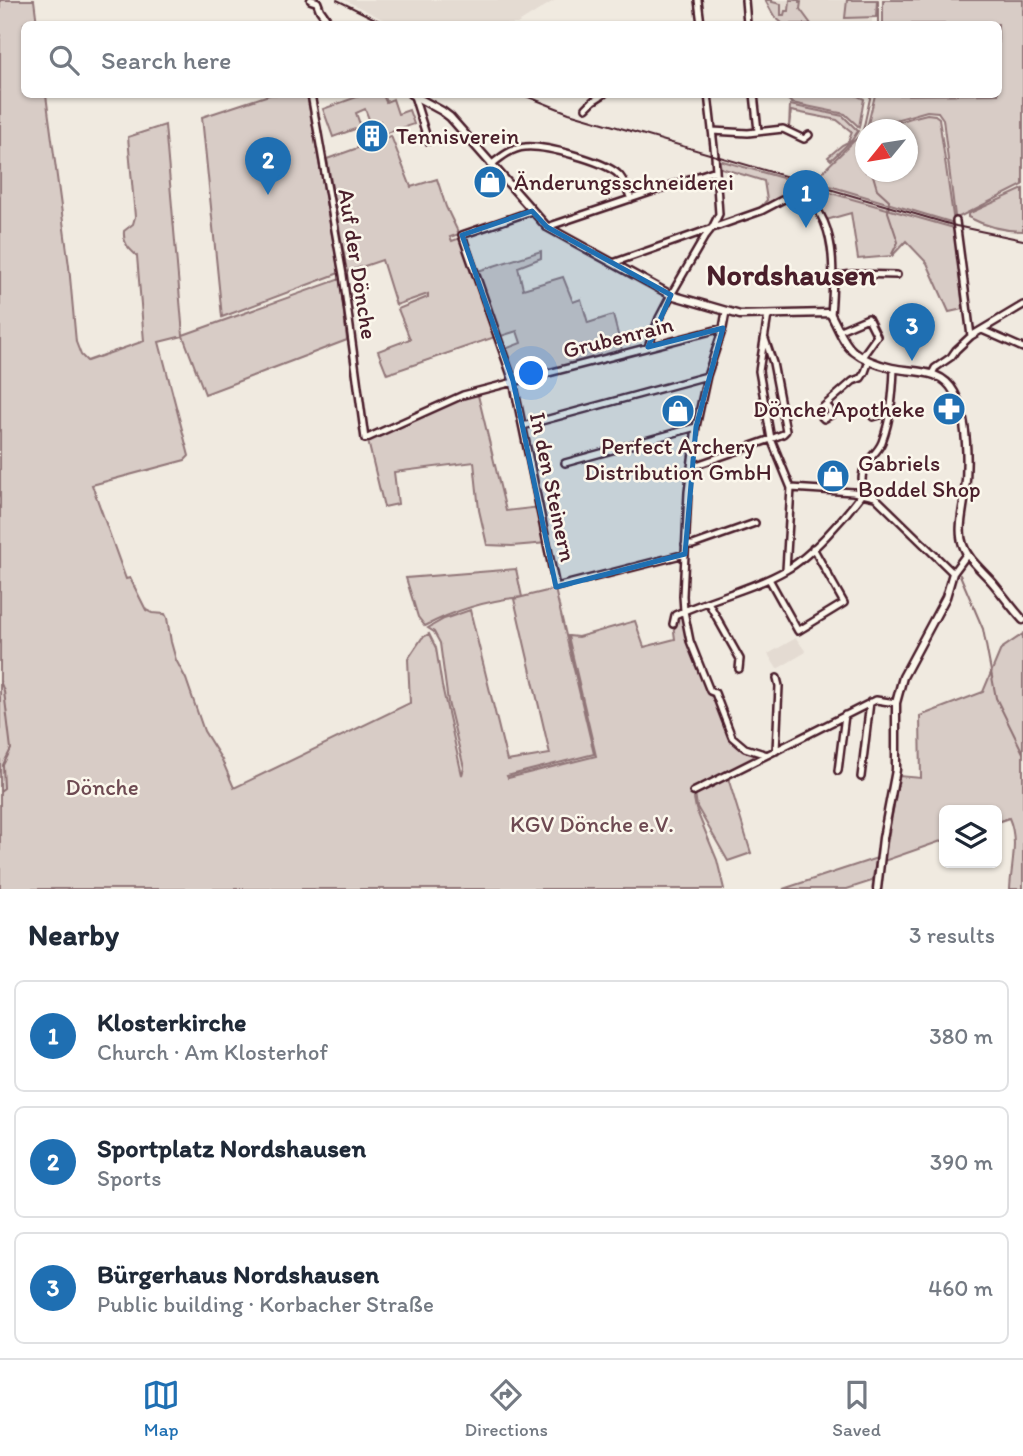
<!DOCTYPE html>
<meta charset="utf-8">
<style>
body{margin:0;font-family:Itim,sans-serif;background:#f6f6f7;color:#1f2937}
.controls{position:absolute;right:21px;bottom:21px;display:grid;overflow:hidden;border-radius:10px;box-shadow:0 2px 5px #0004}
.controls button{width:63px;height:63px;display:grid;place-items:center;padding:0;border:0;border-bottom:2px solid #e0e1e3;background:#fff;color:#1f2937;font:35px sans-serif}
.compass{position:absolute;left:855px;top:119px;width:63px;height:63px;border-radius:50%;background:#fff;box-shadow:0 2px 5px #0004;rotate:240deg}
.you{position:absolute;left:532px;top:374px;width:24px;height:24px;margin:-18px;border:5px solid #fff;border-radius:50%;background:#1a73e8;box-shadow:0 0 0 10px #1a73e833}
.badge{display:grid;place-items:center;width:46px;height:46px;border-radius:50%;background:#1f6fb2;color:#fff;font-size:23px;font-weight:700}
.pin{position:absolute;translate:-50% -58px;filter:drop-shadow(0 2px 4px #0008)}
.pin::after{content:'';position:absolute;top:37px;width:24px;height:21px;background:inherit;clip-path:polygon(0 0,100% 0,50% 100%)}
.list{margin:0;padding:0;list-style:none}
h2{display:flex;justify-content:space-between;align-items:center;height:91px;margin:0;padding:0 28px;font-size:30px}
h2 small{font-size:23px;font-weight:400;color:#747a83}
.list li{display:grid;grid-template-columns:46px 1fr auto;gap:21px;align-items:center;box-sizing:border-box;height:112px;margin:0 14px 14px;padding:0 14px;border:2px solid #e0e1e3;border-radius:10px}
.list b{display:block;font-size:26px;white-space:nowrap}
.list p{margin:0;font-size:23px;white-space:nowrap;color:#747a83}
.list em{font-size:23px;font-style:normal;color:#747a83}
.icon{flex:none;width:38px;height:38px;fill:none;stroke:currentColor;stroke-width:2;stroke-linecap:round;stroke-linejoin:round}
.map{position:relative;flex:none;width:1023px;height:889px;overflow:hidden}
.search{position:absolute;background:#fff;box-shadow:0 2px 5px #0004;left:21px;right:21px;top:21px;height:77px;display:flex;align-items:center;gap:18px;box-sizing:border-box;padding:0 24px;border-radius:10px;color:#747a83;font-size:26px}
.sheet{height:469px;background:#fff}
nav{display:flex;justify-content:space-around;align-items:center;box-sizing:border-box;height:98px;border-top:2px solid #e0e1e3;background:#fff;font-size:19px;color:#747a83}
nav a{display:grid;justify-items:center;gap:4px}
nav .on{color:#1f6fb2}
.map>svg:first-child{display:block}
.built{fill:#e4dbd2}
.green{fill:#d8ccc6;stroke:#917678;stroke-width:2}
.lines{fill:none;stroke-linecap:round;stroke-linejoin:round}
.stream{stroke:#8c6f72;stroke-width:2}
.minor-casing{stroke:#4a1f2b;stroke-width:10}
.tertiary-casing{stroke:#4a1f2b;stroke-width:11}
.minor{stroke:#fbf7ec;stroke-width:5}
.tertiary{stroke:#fbf7ec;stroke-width:6}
.rail{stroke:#4a1f2b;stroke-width:2}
.marked{fill:#1f6fb2;fill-opacity:0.2;stroke:#1f6fb2;stroke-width:5;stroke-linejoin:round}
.labels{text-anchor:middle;stroke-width:5;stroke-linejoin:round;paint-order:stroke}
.poi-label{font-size:23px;fill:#4a1f2b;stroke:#fbf7ec;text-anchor:start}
.street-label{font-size:23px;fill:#4a1f2b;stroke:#fbf7ec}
.park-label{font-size:23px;fill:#6e4a52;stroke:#fbf7ec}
.district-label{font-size:30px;font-weight:bold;fill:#4a1f2b;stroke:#fbf7ec}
</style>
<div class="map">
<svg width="1023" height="889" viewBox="0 0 1023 889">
<rect width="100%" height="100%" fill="#f0eae0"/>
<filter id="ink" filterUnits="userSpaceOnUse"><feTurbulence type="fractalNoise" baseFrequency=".0143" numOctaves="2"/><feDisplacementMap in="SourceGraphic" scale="14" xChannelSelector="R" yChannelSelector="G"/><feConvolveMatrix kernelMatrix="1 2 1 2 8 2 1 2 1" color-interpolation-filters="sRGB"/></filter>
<g filter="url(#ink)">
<path class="built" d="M345,0h210l-38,24h-125z
M765,0h82l-1,18 26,-1v7h-89l-9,-8z
M796,638l10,14 -29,17 -9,-15z"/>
<path class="green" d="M0,0h34l3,24h-13v70l22,1 23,171 7,76 5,13 6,6 57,-20 -7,-85c-9,-8 -14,-13 -13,-25l9,-7 2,-7 -7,-80 37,-12 18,210 157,-56 7,61 -142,54 -22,-58 -24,6 30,114 -4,4 -93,25 34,94 4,-1 16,32 6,3 13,1 2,4 4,24 5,18 10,19 18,52 18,29 12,28 176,-85 -2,-44 14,-21 7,-4 7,14 6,38 20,89 2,-7 -16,-66 -8,-59 -6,-11 -6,-4 16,-9 26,-9 37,151 43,-7 -36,-155 41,-10 39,165 -87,22 1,2 88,-22 -28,-120 10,1 57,-16 9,26 31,-8 -2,-15 2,-9 9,-4 6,30 20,50 5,2 17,44 13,11 22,7 -74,38 3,16 21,51 7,29h-724z
M765,0h7v2l9,2v11h3l1,-4h4l1,-11h9v2h2l-1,7 11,15h-28l-9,-8z
M847,0h30l-1,17 -31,1z
M883,0h140v185l-66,33 -2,-2 -12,-97 -5,-7 -11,-1 -60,17 8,-33 123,-1v-70h-115z
M272,94l35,1 32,178 -117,44 -20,-200z
M365,94l18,1 3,7 7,-3 5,15 11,-4 5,14 -30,10 -4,-13 -9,3 -6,-15 -9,4 5,14 -28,10 -10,-28z
M786,95h70l8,4 -5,28 -14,-13 -53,-11 -5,-4z
M790,105l53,11 15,15 -6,9 -21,20 -3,-3 14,-12 6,-3 4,-10 -15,-12 -46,-9 -2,16z
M927,114l8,1 4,3 15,105 -141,-42 47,-46 5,-2 1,39h42v-42l-31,-1 34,-11z
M391,136l20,51 26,-8 9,28 13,27 -9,3 2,4 8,-3 35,99 -108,37 -9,-23 32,-12 -12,-30 30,-12v-3l-32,11 -14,-45 -35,12 -20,-113z
M719,160l85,24 -9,7 -35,17 7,-8 -3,-19 -43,-13z
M810,187l144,41 9,81 -14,3 -22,-49 -21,-22 -14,15 -34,3 -7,-46 -25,7 -20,-28z
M1023,189v42c-19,0 -38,-5 -55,-14v-2l2,-2z
M541,251v7l-23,9 5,22 40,-12 10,25 8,-3 7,24 25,-8 10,39 -110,27 -8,-32 16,-6 -4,-12 -16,5 -23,-65z
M477,391l29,120 34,-4 7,36 -35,3 -25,-1 -8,-35 -5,-48 -80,10 4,32 -14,3 -16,-66z
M516,569l6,28c-33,3 -67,13 -97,29l-7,-9 -12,-39z
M1023,634v255h-13c1,-24 9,-48 -1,-71l-12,4v-12h-53v30l-60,21 15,-85 22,2 -1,-62 63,-24 18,-43z
M728,778l23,75 -23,8 -31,-54 -2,-14z
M877,858l-5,23 -25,8h-64z"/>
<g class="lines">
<path class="stream" d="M878,0v24
M866,147l-4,-12 9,-41
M872,172l5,17 12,11 -1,12 10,30 -6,12
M960,575l23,54 13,69 27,55
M0,681l4,10 7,58 -8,16 1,23 -4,3"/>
<defs>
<path id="minor" d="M698,0l3,24
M745,0l2,24
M311,94l32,181 22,164 98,-44 260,-67
M754,94l4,37
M414,96l14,45
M586,108l7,-7 11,-7
M712,131l36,2 35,-4 21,10 5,-4
M491,165c10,-8 21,-17 34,-18 19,-2 79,14 93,27 7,6 9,17 13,25
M532,211l-70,24 51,146 43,206 129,-33
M956,221l15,115
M547,227l169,-57
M613,263l148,-52 21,-11 18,-6c39,22 34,83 31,121
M833,277l19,-3 45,1
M726,312l-3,16 -16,48 -11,51 -8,65 -5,104 1,15 6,30 20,50 5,2 17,44 13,11 22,7 109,-55 20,3
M768,315l-9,56 12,68 20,49 -5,82
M840,330l28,-12 9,18 -15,21
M982,330l41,18
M648,347l11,-29 12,-23 33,-57 8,-10 7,-14 -4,-58 -7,-62
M932,374l3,-6 16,-11 5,-7 15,-14 52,-31
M826,405l4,4 1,6 -7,4 -3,-3 1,-8 31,-27 8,-3 4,-6 4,-11
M873,417l18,-5
M523,426l184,-50
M565,463l131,-36
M691,467l80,-28 12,-5 3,-3 -13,-68 -8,-24
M862,481c0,-22 14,-24 20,-39 9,-24 11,-48 12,-73
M791,488l62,4 22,5 78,76
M685,545h8l62,-22
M769,579l29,52 46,-28 -31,-55
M708,602l32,57 -1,10
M673,624l2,-9c36,-17 76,-25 111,-45 25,-14 58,-52 76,-76
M776,751l3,-65 -2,-8
M838,771l7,-56
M861,777l9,-75
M693,792l74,-37"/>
<path id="tertiary" d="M311,0l6,2 3,8 10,14
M411,94l31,17 8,6 97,110 124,68 69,20 88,-2 3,2c7,12 12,28 22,36 11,9 26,14 39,17 23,5 49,0 62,24 14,26 14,72 11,100 -1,17 -8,37 -2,53 5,15 20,26 30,38 10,12 19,25 30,37
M877,889l6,-51 13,-68v-67l7,-26 43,-80 7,-24 14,-19"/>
</defs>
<use href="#minor" class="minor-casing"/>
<use href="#tertiary" class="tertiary-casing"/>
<use href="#minor" class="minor"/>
<use href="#tertiary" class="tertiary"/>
<path class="rail" d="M337,0l48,24
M521,94l48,19 387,113 67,14"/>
</g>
</g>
<path class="marked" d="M532,211l15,16 124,68 -23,52 75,-19 -27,99 -11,127 -129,33 -43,-206 -51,-146z"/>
<defs>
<symbol id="building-disc" viewBox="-11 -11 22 22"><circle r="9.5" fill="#1f6fb2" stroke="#fbf7ec"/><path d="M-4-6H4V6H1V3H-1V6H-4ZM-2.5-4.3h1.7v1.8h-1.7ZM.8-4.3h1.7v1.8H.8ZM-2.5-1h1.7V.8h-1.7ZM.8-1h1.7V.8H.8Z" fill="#fff"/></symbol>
<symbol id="shop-disc" viewBox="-11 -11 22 22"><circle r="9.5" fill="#1f6fb2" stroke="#fbf7ec"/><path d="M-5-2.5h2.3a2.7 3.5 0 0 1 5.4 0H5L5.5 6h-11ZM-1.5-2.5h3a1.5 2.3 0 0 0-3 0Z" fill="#fff"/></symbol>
<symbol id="pharmacy-disc" viewBox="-11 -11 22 22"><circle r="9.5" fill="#1f6fb2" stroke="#fbf7ec"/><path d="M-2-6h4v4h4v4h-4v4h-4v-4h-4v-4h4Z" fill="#fff"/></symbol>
</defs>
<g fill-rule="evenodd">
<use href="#building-disc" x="353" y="117" width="38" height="38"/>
<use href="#shop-disc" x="471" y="163" width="38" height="38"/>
<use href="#pharmacy-disc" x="930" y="390" width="38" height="38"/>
<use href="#shop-disc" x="659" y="392" width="38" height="38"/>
<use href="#shop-disc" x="814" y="457" width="38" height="38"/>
</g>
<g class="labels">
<g class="poi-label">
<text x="396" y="144">Tennisverein</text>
<text x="514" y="190">Änderungsschneiderei</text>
<text x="925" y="417" text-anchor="end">Dönche Apotheke</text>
<text x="678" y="454" text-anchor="middle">Perfect Archery<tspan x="678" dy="26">Distribution GmbH</tspan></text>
<text x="858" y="471">Gabriels<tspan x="858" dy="26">Boddel Shop</tspan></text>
</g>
<g class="street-label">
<text transform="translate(358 264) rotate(81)" y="8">Auf der Dönche</text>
<text transform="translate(618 337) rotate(-14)" y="8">Grubenrain</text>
<text transform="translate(553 487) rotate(78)" y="8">In den Steinern</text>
</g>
<g class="park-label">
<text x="102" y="795">Dönche</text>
<text x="592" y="832">KGV Dönche e.V.</text>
</g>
<g class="district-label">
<text x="791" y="285">Nordshausen</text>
</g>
</g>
</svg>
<div class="controls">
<button><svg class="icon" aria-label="layers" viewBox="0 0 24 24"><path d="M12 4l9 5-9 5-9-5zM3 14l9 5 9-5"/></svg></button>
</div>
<svg class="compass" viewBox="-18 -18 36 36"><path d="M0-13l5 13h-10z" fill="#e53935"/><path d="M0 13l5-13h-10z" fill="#747a83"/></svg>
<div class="you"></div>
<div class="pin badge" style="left:806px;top:228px">1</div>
<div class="pin badge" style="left:268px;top:195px">2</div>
<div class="pin badge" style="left:912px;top:361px">3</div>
<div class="search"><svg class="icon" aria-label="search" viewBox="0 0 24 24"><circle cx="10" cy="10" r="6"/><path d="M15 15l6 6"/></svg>Search here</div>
</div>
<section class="sheet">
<h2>Nearby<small>3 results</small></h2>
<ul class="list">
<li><span class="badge">1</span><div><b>Klosterkirche</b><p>Church · Am Klosterhof</p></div><em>380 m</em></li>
<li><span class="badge">2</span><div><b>Sportplatz Nordshausen</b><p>Sports</p></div><em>390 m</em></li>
<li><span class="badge">3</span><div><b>Bürgerhaus Nordshausen</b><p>Public building · Korbacher Straße</p></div><em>460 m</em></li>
</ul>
</section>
<nav>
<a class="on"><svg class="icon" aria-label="map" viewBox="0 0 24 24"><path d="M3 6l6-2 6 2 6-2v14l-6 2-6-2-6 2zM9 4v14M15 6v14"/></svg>Map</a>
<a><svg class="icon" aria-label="directions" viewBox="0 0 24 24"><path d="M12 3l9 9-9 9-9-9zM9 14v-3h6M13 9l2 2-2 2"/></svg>Directions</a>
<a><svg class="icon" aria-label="saved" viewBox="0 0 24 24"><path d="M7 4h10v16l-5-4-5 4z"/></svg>Saved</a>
</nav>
